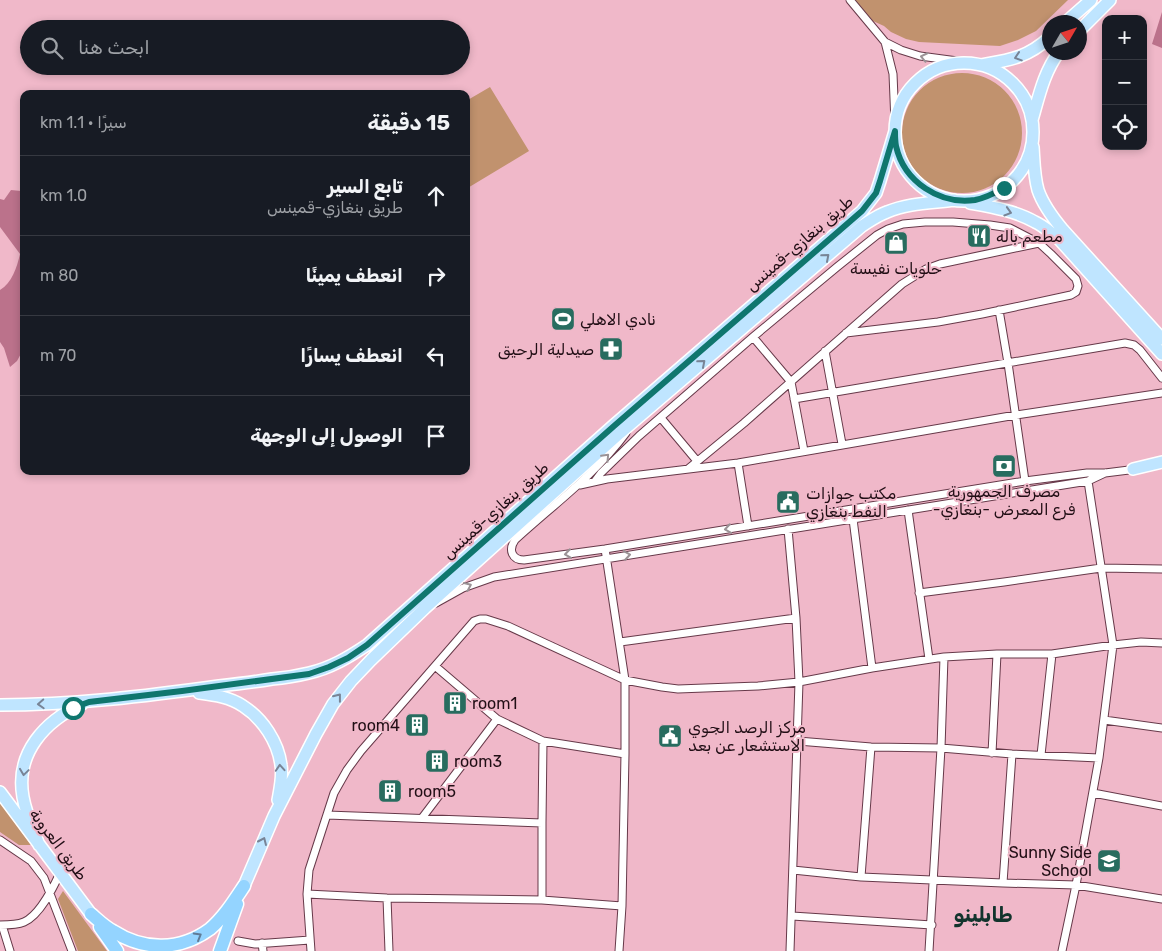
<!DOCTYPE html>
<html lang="ar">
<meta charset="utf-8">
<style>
body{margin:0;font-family:Rubik,Cairo,sans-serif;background:#20242c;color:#f1f3f6;direction:rtl}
.controls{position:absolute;right:15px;top:15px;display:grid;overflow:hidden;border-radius:10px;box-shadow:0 2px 8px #0003}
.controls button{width:45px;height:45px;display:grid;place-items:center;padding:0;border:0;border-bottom:1px solid #363941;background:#171b24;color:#f1f3f6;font:25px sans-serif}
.compass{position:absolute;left:1042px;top:15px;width:45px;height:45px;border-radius:50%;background:#171b24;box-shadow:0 2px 8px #0003;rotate:51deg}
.stop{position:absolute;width:15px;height:15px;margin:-11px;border:4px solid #0f766e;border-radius:50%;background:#fff}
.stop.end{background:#0f766e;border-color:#fff;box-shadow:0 1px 5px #0008}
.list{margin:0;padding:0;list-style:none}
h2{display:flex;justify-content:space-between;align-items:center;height:65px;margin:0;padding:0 20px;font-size:21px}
h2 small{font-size:16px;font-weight:400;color:#9ea1a6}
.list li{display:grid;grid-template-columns:32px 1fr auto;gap:15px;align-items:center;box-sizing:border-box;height:80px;padding:0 20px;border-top:1px solid #363941}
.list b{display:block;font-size:19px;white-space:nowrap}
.list p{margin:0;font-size:16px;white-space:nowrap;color:#9ea1a6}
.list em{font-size:16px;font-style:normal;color:#9ea1a6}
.icon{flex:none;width:28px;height:28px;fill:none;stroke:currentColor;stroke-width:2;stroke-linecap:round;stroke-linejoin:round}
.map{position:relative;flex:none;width:1162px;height:951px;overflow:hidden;direction:ltr}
.search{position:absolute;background:#171b24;box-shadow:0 2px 8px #0003;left:20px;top:20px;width:450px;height:55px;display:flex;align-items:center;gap:12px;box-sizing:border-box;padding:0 18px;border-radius:28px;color:#9ea1a6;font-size:19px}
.panel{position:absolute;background:#171b24;box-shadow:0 2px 8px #0003;left:20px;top:90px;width:450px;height:385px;border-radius:10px;direction:rtl}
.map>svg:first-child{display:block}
.green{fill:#c1926e}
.water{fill:#bb728b}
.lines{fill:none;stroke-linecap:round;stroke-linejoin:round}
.street-casing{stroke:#663949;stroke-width:9}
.primary-casing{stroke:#fff;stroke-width:14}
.highway-casing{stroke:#fff;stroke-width:15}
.street{stroke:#fff;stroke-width:7}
.primary{stroke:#bfe5ff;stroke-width:11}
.highway{stroke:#94d4ff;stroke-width:12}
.oneway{stroke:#9b9396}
.oneway2{stroke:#788496}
.oneway3{stroke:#607b96}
.route{stroke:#0f766e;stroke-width:6}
.labels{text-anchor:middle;stroke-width:4;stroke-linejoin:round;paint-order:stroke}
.poi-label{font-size:16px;fill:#210e15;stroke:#f0b8c9;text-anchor:start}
.street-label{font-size:16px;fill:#210e15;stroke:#f0b8c9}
.district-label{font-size:21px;font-weight:bold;fill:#13342d;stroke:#f0b8c9}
</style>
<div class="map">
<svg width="1162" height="951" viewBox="0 0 1162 951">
<rect width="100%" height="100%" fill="#f0b8c9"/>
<path class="green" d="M855,0h213l-32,31 -18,9 -18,6 -81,-4 -13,-3 -15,-7 -7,-6 -11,-5z
M902 133a60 60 0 1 1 120 0a60 60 0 1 1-120 0Z
M490,87l39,64 -63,38v-88z
M0,802l31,43h-12l-19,-13z
M63,891l44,60h-29l-20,-52z"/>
<path class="water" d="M1162,12v36l-10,-4z
M11,190l10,1 3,4v153l-7,13 -7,6 -6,-19 -4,-6v-52c12,-7 17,-23 20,-36l-20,-27v-28l4,1z"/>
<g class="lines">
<defs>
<path id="street" d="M850,0l35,42 8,32 2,49
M885,42l16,8 19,6 45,6
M999,310l9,53 17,118
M753,337l38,45 13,69
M825,351l17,93
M794,399l331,-56 9,2 6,5 22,28
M661,418l36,43
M626,433c-31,42 -73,72 -111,107 -7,10 -3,20 9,20l81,-11 420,-68 62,-8h18l32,-4
M738,463l10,63
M688,469l56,-46 158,-139 24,-15 14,-5 99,-21
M595,481l6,-8 38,-37 114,-99 84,-70 40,-32 11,-6 15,-5 22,-2h28l37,3 20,3 29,15 12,11 25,25 2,7 -2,6 -5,3 -89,19 -44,8 -92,11
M580,485l27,-6 131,-16 278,-48 146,-22
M908,510l21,149
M853,519l19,149
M788,529l8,89 3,64 -9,269
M605,549l20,131v74l-3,152 -3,45
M919,593l85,-11 97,-14 61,1
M436,603l27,-15 31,-11 594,-96 17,-8
M620,642l176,-24
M435,666l62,53 46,22 82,13
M1104,720l58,8
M798,741l73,6 70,1 71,6 87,4
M992,753l5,-99
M1041,755l11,-101
M1093,793l69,13
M327,815l215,8
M422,818l75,-99
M0,840l31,21 13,17 28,73
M793,870l68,7 142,6 73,2 86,14
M861,877l10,-130
M1003,883l9,-129
M307,894l80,4 155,2 80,6
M387,898l2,53
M542,900v-77l1,-82
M792,916l140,9
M0,925c8,0 17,0 24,-3 16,-7 29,-34 36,-49
M2,925l8,26
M238,941l17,3 55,-4
M262,943l1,8
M311,951l-4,-57 2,-24 25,-77 13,-23 14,-19 113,-130 6,-2h6l22,7 117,54 37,7 16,2 80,-3 41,-4 73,-14 72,-11 53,-3h55l61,-9 28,-3 21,1
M929,951l12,-203 3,-91
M1062,951l14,-66 23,-127 14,-113 -25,-164"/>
<path id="primary" d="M1066,22l25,-22
M1080,30l30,-30
M895 132a69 69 0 1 1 138 0a69 69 0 1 1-138 0Z
M981,65c29,-5 46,-7 69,-28
M1032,120c7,-24 12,-48 27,-68
M1033,147c1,14 1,29 5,43 5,15 15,28 25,40l99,109
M970,203c22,4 46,8 65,19 9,4 16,11 23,16l104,116
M1133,469l29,-7
M199,693c15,2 31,4 44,13 20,13 35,36 38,59 2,11 -1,24 -3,35
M0,705c73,0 147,-9 219,-19 18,-2 35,-4 53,-7 12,-1 25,-3 37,-6 22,-5 40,-16 58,-28l247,-220 248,-214 14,-18 4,-12 15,-50
M0,792l91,122
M39,845c-6,-16 -13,-31 -16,-48 -8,-44 22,-76 59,-93
M244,886l30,-70 42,-82 17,-30 18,-23 20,-21 54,-52 195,-175 242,-207c8,-5 16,-11 25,-14 21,-9 45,-9 67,-12"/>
<path id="highway" d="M91,914c7,6 14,13 22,17 31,20 67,20 97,-2 14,-12 24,-28 34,-43
M100,927l17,24
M220,951l17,-47"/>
</defs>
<use href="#street" class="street-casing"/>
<use href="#primary" class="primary-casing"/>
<use href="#highway" class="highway-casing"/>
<use href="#street" class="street"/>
<use href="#primary" class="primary"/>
<use href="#highway" class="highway"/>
</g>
<defs><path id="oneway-chevron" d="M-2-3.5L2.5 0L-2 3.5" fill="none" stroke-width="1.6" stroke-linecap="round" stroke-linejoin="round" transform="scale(1.25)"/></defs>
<g class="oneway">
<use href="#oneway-chevron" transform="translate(924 57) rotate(-168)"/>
<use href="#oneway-chevron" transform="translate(606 457) rotate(-47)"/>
<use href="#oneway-chevron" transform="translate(728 529) rotate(171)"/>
<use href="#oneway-chevron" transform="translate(568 554) rotate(172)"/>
<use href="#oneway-chevron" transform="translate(627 555) rotate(-9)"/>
<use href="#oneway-chevron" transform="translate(468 586) rotate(-24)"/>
</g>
<g class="oneway2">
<use href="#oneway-chevron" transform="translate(1018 57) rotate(162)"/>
<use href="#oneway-chevron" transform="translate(1008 212) rotate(17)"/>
<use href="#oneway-chevron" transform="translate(826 257) rotate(-41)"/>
<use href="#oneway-chevron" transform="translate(702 363) rotate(-41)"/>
<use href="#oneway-chevron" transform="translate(338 697) rotate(-52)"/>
<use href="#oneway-chevron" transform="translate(41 704) rotate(177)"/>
<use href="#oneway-chevron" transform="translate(280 768) rotate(-94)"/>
<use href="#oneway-chevron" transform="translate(24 772) rotate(98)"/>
<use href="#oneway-chevron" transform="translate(263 841) rotate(-66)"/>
</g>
<use class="oneway3" href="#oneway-chevron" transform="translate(198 936) rotate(-30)"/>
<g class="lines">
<path class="route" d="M73,708l16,-6 93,-11 127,-17 20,-7 19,-9 19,-13 247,-219 248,-215 14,-18 4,-12 15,-50c0,5 0,10 1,15 8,36 44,59 79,54 10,-2 20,-7 29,-12"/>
</g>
<defs>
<symbol id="restaurant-square" viewBox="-11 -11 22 22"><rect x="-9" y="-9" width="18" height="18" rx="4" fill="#286c5f" stroke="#f0b8c9"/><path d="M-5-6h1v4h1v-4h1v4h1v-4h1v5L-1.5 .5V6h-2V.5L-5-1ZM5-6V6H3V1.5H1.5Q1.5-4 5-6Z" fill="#fff"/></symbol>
<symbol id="shop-square" viewBox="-11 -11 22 22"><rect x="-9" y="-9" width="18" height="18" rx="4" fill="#286c5f" stroke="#f0b8c9"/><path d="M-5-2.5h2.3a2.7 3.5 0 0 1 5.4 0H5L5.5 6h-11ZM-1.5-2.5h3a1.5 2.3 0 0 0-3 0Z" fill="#fff"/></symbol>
<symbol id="stadium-square" viewBox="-11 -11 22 22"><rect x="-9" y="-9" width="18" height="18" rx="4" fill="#286c5f" stroke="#f0b8c9"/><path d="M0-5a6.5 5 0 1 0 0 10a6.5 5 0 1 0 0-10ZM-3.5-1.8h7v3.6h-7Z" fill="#fff"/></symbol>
<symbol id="pharmacy-square" viewBox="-11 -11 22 22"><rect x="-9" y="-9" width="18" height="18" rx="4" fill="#286c5f" stroke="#f0b8c9"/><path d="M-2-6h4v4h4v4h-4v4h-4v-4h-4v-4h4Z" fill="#fff"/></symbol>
<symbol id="bank-square" viewBox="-11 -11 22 22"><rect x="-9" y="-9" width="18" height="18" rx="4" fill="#286c5f" stroke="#f0b8c9"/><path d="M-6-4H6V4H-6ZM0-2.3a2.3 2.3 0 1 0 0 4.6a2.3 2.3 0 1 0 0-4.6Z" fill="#fff"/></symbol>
<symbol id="civic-square" viewBox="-11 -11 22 22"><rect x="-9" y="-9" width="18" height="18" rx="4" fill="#286c5f" stroke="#f0b8c9"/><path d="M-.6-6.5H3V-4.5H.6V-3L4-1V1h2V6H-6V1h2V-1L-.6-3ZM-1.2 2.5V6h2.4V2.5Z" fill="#fff"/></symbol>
<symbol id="building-square" viewBox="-11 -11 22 22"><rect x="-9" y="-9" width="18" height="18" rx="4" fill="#286c5f" stroke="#f0b8c9"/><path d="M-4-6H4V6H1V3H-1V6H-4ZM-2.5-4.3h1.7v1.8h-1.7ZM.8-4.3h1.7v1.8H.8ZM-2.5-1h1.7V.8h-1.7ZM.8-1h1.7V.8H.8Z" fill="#fff"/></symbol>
<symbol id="school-square" viewBox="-11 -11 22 22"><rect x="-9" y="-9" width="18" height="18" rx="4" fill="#286c5f" stroke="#f0b8c9"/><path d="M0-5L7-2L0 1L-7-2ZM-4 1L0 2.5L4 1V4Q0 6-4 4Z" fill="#fff"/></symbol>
</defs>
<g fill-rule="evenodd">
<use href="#restaurant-square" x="965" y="222" width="28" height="28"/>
<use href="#shop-square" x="882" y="229" width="28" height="28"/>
<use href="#stadium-square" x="549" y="305" width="28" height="28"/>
<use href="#pharmacy-square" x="597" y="335" width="28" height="28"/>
<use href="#bank-square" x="990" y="452" width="28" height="28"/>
<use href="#civic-square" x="774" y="488" width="28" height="28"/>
<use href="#building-square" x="441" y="689" width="28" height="28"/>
<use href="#building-square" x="403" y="711" width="28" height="28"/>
<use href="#civic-square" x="656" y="722" width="28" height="28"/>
<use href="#building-square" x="423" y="747" width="28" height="28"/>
<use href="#building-square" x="376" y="777" width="28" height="28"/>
<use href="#school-square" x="1095" y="847" width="28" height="28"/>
</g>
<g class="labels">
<g class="poi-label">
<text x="996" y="242">مطعم باله</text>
<text x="896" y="274" text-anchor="middle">حلويات نفيسة</text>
<text x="580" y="325">نادي الاهلي</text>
<text x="594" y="355" text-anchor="end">صيدلية الرحيق</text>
<text x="1004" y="497" text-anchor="middle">مصرف الجمهورية<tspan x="1004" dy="18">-فرع المعرض -بنغازي</tspan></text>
<text x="806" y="499">مكتب جوازات<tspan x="806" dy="18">النفط بنغازي</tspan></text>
<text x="472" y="709">room1</text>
<text x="400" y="731" text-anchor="end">room4</text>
<text x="688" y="733">مركز الرصد الجوي<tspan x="688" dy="18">الاستشعار عن بعد</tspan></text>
<text x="454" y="767">room3</text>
<text x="408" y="797">room5</text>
<text x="1092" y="858" text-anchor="end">Sunny Side<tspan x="1092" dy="18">School</tspan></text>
</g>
<g class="street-label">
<text transform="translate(799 243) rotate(-41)" y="6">طريق بنغازي-قمينس</text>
<text transform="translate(495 510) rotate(-42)" y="6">طريق بنغازي-قمينس</text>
<text transform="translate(59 844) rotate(53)" y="6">طريق العروبة</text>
</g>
<g class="district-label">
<text x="983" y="922">طابلينو</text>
</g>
</g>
</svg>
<div class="controls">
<button>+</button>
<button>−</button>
<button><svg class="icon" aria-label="locate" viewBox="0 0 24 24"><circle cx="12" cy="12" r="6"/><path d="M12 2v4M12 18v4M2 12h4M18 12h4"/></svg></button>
</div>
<svg class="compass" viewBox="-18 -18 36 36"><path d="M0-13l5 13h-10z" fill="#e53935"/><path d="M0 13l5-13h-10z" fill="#9ea1a6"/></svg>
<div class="stop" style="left:73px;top:708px"></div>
<div class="stop end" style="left:1004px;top:188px"></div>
<div class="search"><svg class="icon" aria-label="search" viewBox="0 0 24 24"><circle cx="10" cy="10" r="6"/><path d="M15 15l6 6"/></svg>ابحث هنا</div>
<section class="panel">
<h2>15 دقيقة<small>سيرًا · 1.1 km</small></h2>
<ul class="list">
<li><svg class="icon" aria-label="ahead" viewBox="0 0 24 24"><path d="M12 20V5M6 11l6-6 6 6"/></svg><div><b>تابع السير</b><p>طريق بنغازي-قمينس</p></div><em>1.0 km</em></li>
<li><svg class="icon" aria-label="right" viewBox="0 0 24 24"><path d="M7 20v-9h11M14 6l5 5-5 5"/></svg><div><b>انعطف يمينًا</b></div><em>80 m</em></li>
<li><svg class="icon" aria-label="left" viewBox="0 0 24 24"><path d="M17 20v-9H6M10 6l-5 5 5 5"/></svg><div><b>انعطف يسارًا</b></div><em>70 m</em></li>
<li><svg class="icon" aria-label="arrive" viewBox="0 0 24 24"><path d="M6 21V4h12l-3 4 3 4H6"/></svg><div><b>الوصول إلى الوجهة</b></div></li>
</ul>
</section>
</div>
